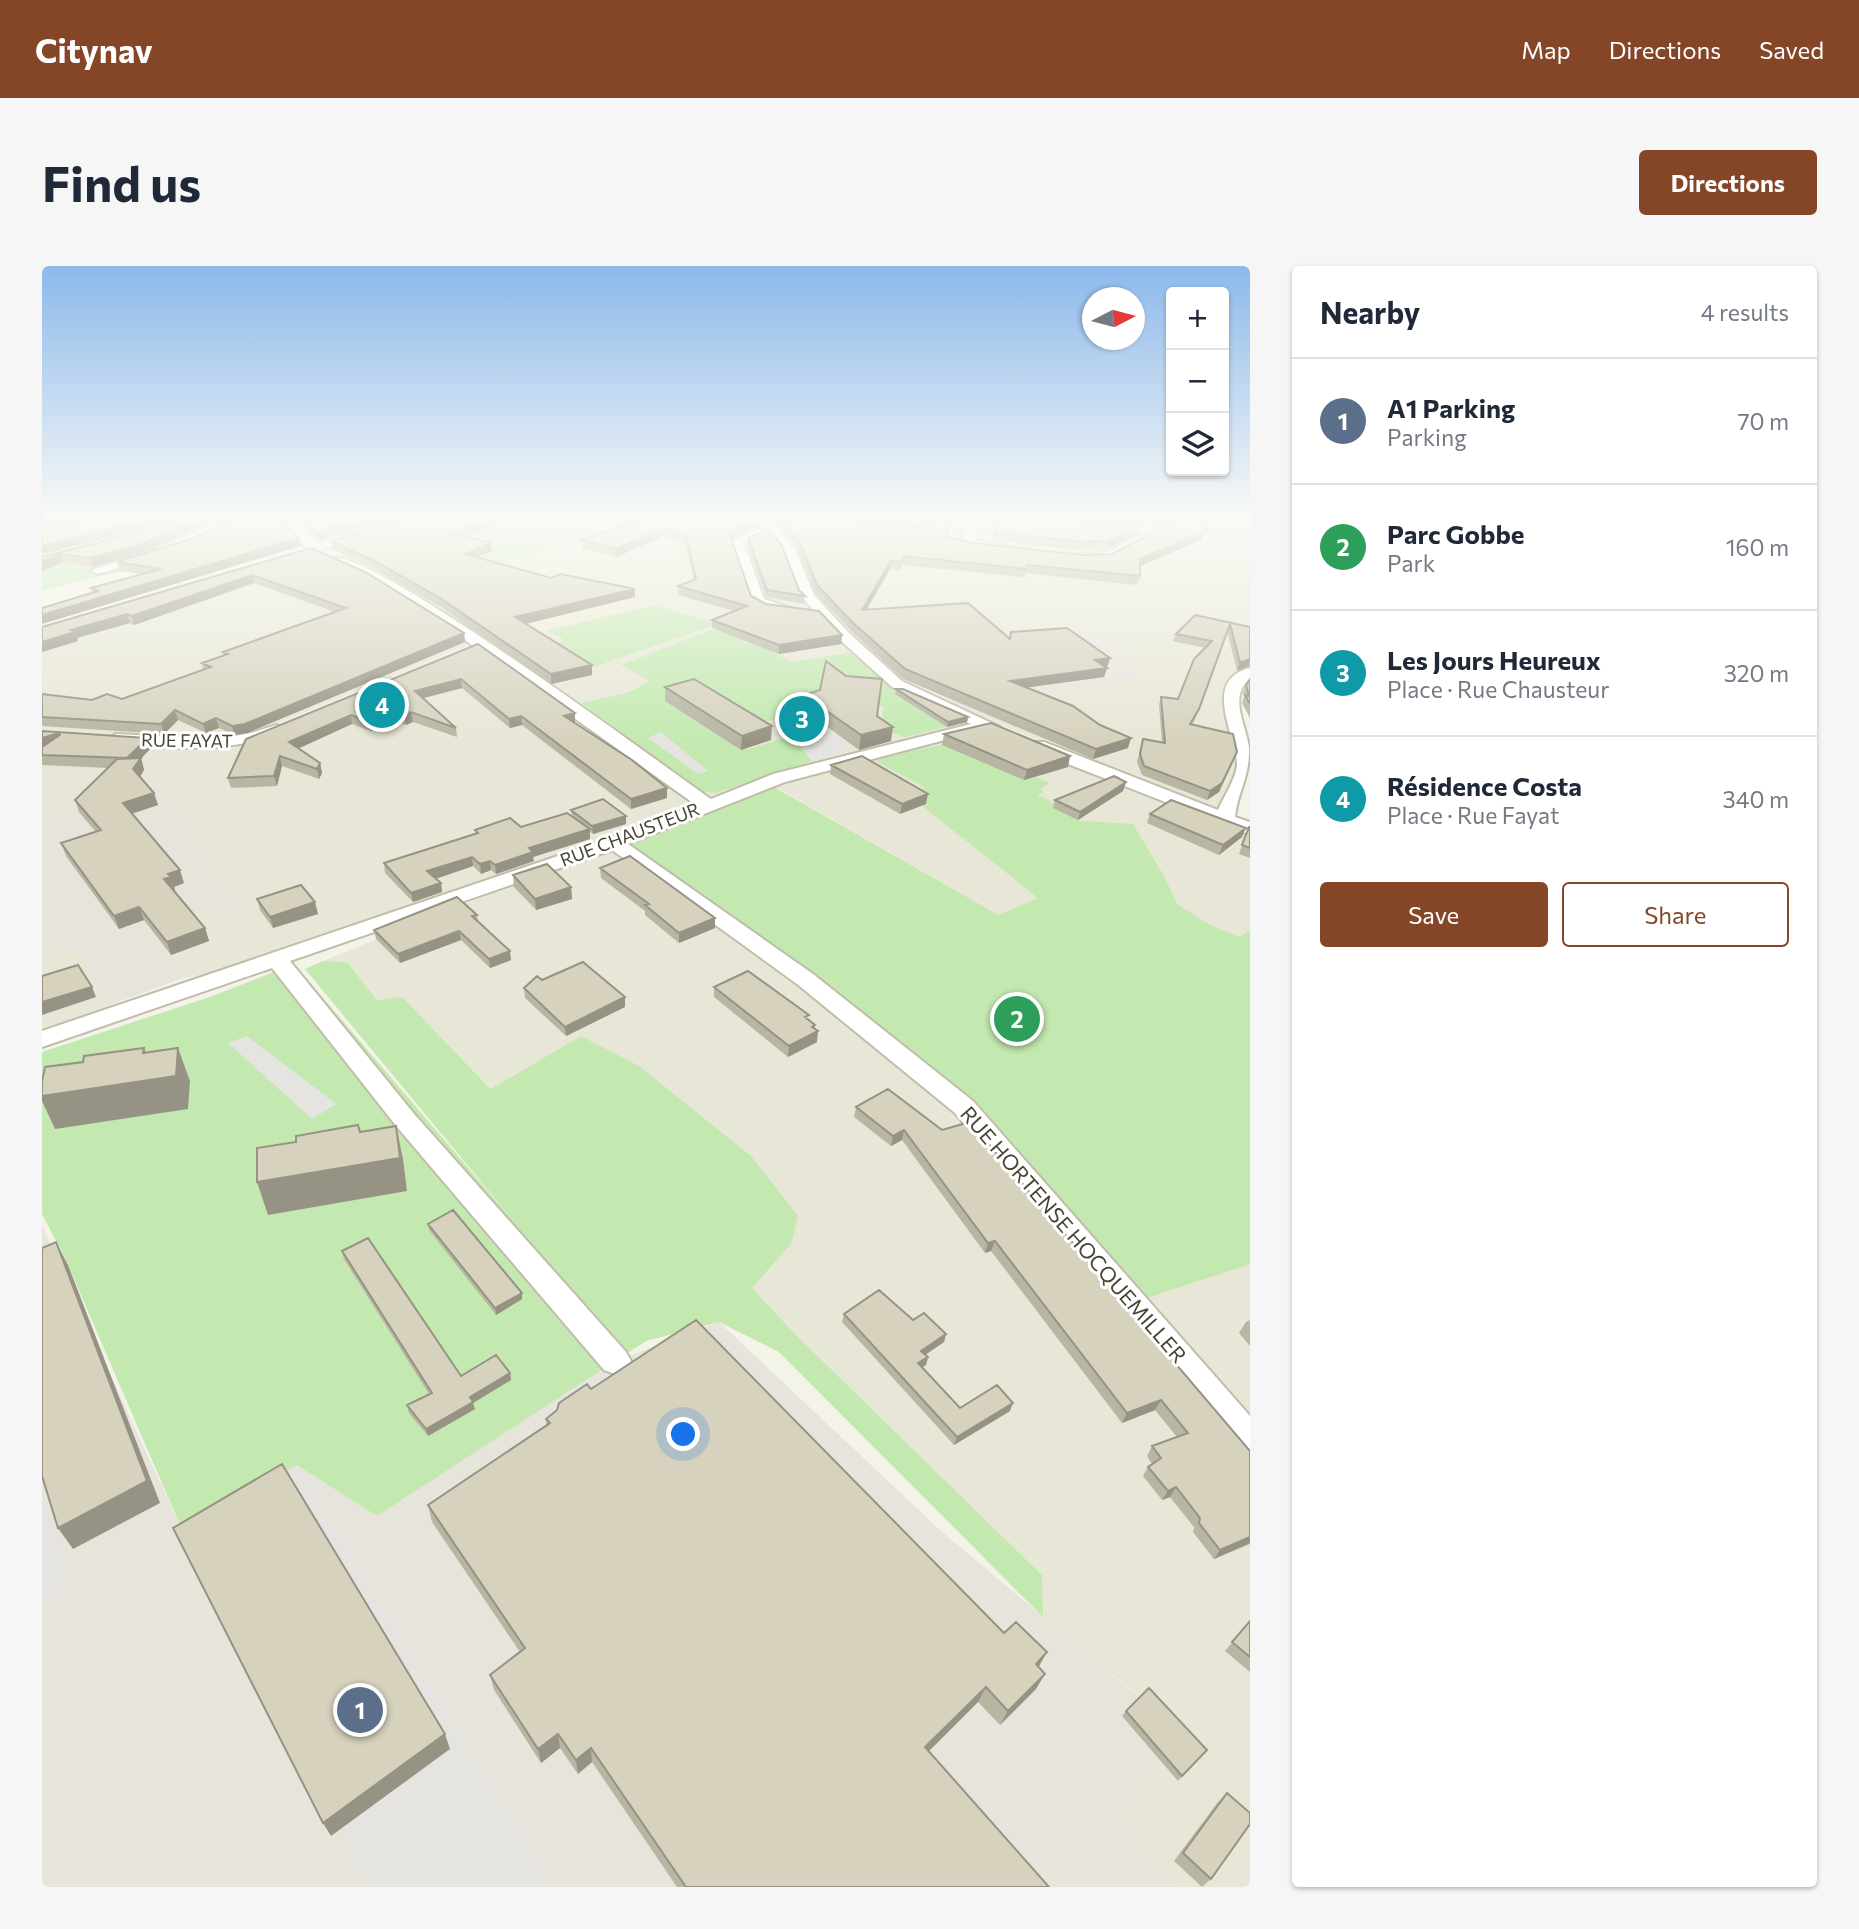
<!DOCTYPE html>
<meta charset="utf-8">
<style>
body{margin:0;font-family:Commissioner,sans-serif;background:#f6f6f7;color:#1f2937}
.controls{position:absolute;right:21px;top:21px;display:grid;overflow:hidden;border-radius:7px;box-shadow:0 2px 5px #0004}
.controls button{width:63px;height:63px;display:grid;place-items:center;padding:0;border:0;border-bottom:2px solid #e0e1e3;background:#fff;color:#1f2937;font:35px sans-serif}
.compass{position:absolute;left:1040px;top:21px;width:63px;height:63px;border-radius:50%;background:#fff;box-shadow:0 2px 5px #0004;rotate:84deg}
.you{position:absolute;left:642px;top:1169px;width:24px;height:24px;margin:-18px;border:5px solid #fff;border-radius:50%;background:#1a73e8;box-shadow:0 0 0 10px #1a73e833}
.badge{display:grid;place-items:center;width:46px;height:46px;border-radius:50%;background:#844627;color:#fff;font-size:23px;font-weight:700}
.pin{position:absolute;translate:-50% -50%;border:4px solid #fff;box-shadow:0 2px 7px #0006}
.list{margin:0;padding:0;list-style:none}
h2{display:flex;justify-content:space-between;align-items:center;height:91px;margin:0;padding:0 28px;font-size:30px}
h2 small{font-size:23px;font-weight:400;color:#747a83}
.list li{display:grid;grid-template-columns:46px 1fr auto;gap:21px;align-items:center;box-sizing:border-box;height:126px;padding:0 28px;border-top:2px solid #e0e1e3}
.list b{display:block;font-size:26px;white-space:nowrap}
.list p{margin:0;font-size:23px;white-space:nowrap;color:#747a83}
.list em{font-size:23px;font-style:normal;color:#747a83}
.actions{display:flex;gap:14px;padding:21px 28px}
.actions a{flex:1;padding:16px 0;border:2px solid #844627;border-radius:7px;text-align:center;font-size:24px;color:#844627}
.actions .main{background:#844627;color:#fff}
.icon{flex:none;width:38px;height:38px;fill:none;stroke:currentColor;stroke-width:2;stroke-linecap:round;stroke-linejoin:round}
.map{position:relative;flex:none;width:1208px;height:1621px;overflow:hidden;border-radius:7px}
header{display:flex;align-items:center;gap:42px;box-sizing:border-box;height:98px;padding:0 35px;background:#844627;color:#fff}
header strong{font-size:33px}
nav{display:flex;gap:38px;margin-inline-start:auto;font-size:24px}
.intro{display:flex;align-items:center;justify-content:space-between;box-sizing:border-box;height:168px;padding:0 42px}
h1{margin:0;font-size:49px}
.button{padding:18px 32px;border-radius:7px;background:#844627;color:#fff;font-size:24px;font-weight:700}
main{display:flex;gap:42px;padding:0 42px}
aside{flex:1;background:#fff;border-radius:7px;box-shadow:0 2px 5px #0004}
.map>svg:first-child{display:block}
.residential{fill:#e8e6d6}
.industrial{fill:#e7e4dc}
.education{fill:#eeecd1}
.green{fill:#c3e9b0}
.parking{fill:#e5e4e0}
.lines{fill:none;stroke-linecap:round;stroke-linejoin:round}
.minor-casing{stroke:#c0bdaa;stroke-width:4}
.tertiary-casing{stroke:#c0bdaa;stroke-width:3}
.minor{fill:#fff;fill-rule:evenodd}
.tertiary{fill:#fff;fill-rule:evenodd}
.wall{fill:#b8b5a3}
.shaded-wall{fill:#969384}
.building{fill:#d6d2bd;stroke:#969384;stroke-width:2}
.labels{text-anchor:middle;stroke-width:6;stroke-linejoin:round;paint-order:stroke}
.far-street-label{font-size:18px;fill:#484536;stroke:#fff}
.street-label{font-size:21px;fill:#484536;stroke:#fff}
</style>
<header>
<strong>Citynav</strong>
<nav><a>Map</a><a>Directions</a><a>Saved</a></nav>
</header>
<div class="intro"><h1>Find us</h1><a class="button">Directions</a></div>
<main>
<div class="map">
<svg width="1208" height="1621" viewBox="0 0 1208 1621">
<rect width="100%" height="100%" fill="#f4f3e8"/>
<path class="residential" d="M386,251h334l56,98 35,37 58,44 60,27 -263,76 -322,-222 -61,-29 44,-11z
M725,251h483v152l-21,15 9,98 -19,28 -121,-44 -129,-55 7,-4 23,-25 -54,16 -69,-40 -64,-70 -23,-55z
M262,289l69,23 99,66 -215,88 -48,10 -167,-12v-97z
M435,382l78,58 146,99 -201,75 -294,95 -22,3 -29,-48 33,-16 61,-8 -31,-32 -130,-68 -32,11 -14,1v-85l188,16 35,-11z
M943,463l265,100v229l-478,-273z
M567,579l20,20 241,174 89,74 291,344v430h-66l-65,-69 63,-90 -73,-56 -67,-46v-51l-245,-239 -45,-48 39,-44 -299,-155 -90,-91 -25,2 -30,-38 -24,-1z
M10,680l27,9 30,54 -67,23v-85z
M1208,992v174l-124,-137z"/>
<path class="industrial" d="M1025,369l48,4 31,39 -143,18 -34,15 -24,-13 52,-16 -61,-36z
M123,522l53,86 31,32 -61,8 -33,16 29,48 -77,28 -28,-51 -27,-9 -10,1v-129l14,-1 78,-28z
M0,960l141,306 114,-67 318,-104 104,-39 221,208 178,150 65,48 -64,90 65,69h-1142z"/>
<path class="education" d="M458,308l150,31 -155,38z"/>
<path class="green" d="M133,251h87l-58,33 -162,41v-39z
M451,266l54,17 -106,32 30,-41z
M613,339l63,19 -136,47 -38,-25 21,-6 -18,-9z
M669,364l29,5 5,10 5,-7 42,24 61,-10 39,32 70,39 -57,14 -18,-6 -5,-11 1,-14 -60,-1 -71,21 -84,-24 78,48 41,-13 10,6 15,18 -96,32 -16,-2 -119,-88 49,-11 19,-11 -28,-16z
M901,479l26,12 21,2 60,24 -10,6 4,3 -7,3 22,10 -5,4 27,12 52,3 31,52 13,28 33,21 29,12 11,-7v334l-118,39 -168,-196 -350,-264 153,-60 232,132 39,-17 -131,-104 19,-6 -56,-30z
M281,695l24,1 30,38 25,-3 89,92 90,-53 58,30 112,90 47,60 -7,28 -39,44 45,48 245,239 1,42 -264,-265 -60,-30 -73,19 -269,175 -80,-51 -114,67 -118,-274 -23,-44v-162l168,-55 84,-33 218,255 -207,-250z"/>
<path class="parking" d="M802,452l43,13 -47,11 10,9 -38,10 -15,-18 -10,-6z
M619,466l47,39 -10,3 -50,-36z
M205,770l89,68 -24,15 -84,-76z
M255,1199l256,422h-187l-183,-355z
M0,1224l30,93 -30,21z"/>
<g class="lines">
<defs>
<path id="minor" d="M187,251h12c-24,25 -109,48 -144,57l-6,-4 56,-17z
M715,251h11l28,34 18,44 35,38 53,48 98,46 -8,5 -11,-4 -2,3 -194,51 -157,62 185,130 160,127 277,315v39l-12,-4 -283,-338 -158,-129 -185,-134 -322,111 125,154 211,237 5,9 -5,9 -11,4 -11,-4 -207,-243 -125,-159 -230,79v-16l560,-190 94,-36 -266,-190 -62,-37 -34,-14v-6c41,-7 325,205 377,241l62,-25 198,-50 -79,-37 -53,-48 -38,-43 -17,-44 -15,-19 -25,10 20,56 30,10 -7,4 -26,-4 -8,-5 -22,-63 33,-14z
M930,251h12l-9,17 2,7 28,4v6l-37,-4 -5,-13z
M1064,256l53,6 6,3 -51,27 -39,2v-6l33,-2 38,-19 -44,-6v-4z
M1208,402v11c-22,17 -4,46 -1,68 1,31 -11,43 -14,70l15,5v13l-218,-85 -2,-4 2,-4h12l174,68c5,-12 19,-33 19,-46 -1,-29 -36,-84 13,-96z
M234,459l6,2 2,3 -2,3c-56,20 -108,16 -166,11l-8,-5 8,-5 101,5 34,-6z"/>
<path id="tertiary" d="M235,251h15l25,26 88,-26h23l-114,35 -5,-1z"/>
</defs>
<use href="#minor" class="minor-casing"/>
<use href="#tertiary" class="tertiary-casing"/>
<use href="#minor" class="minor"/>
<use href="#tertiary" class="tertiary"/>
</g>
<path class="wall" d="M156,251h12l1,5 -65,29 -53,16 -31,-5 -20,9v-14z
M254,251h99l-77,23z
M570,251h148v9l-29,13 20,57 15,8 76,31 -1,9 -62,10 -67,-26v-8l22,-9 -56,-16v-9l16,-6 -9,-36 -22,-8 -47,21 -34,-9v-8l52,-18z
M730,251h51l126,13 -1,8 25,5 109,12 30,-1 50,-26 -3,-3 -71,-8h120l-1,16 -4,2 -2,5 -61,26v10l-3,9 -112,-12 -1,4 -121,-12 -2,5 -11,-1 -24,41 244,48 -3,9h-1l1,1 -3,9 -76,10 100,61 -35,11 -190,-80 -52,-48 -35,-37 -18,-45z
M823,251h92l-4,9z
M456,259l-33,12 27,14 -15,6 74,21 84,11v8l-109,27 66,41v10l-41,9 -110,-77 -64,-37 -45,-21 -1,-8z
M952,266l143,3 -30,14 -27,1 -87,-10z
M257,272l2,8 -209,47 -1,-5 52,-14 -23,-3 -3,-9z
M706,272l57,58 -1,8 -38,-7 -19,-53z
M269,282l153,85 1,9 -218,91 -13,2 -15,-7 -13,5 -28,-13 -14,14 -122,-8v-32l50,6 30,-1 81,-29 -1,-7 21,-7v-4l112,-40 -81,-29 -120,42 -4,-2 -53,15 1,3 -36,11v-25z
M1153,349l55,12v39h-1l-12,5 -10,-40 -31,86 -4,8 45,27 -18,40 -12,8 -65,-25 -5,-13 6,-23 19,3 -3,-37 2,-8 17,2 27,-51 -32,-7 3,-7z
M436,378l189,154 -36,11 -109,-84 -12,3 -48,-40 -39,10 33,30 1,9 -44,-15 -7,3 -8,-3 -27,9 -19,-7 -54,24 22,15 2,10 -3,6 -37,-13 -5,20 -46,2 -3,-10z
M1208,413v39l-8,-15 2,-7 -1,-3 3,-8z
M623,421l106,53 -30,10 -76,-49z
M854,423l72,28 -1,5 -20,5 -52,-33z
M778,424l57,26 14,25 -32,9 -56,-41 1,-14z
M0,465l109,17 -10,10 3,12 -4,7 18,28 -26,9 52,69 -10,4 1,3h-1l31,38 4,13 -38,14 -27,-35 -25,9 -53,-73 -5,-13 35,-11 -17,-20 -4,-12 33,-32 -66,-3z
M902,468l126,22 -2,11 -44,13 -82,-35z
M789,499l95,39 -26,10 -70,-40z
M1084,516l-3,9 -45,29 -25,-12 2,-8z
M529,544l55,14 -33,10 -3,-2v7l-57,18 1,4 -38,13 -5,-4 -10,4 -8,-8 -37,13 5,4 1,9 -29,10 -28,-29 -1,-10 91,-29v-4l46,-3 51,-10z
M1108,548l92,23 -23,18 -72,-32z
M1207,561h1v31l-11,-4z
M558,602l115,60 -36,15 -34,-28v-4l-44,-33z
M471,609l58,12 1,12 -36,11 -22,-23z
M215,633l61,15 -45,14 -13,-18z
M435,649l1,7 33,38 -21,8 -29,-28 -61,23 -24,-24 -2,-9z
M672,721l94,32 9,23 -29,15 -74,-60z
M482,722l101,19 -59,29 -41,-38z
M846,823l362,362v93l-36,15 -21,-27 1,-5 -24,-30 -8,3 -19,-24 5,-9 4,-3 -5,-8 5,-10 25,-9 -22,-27 -33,13 -131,-172 -6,2 -83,-113 -11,6 -37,-29 2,-10z
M386,958l94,75 -26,16 -67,-85z
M300,985l119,125 49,-3 1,7 -38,23 2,6 -47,27 -19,-23 -2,-8 22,-11 -85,-135z
M802,1048l69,6 33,14 -2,8 -19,13 3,2 -2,8 -4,2 38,41 50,3 -56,34 -112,-123z
M1208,1054v26l-11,-13 7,-11z
M549,1123l447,278 -2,22 -36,36 -22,-23 -49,49 120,136h-372l-85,-125 -14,12 -18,-26 -19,15 -47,-73 -4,-15 30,-23 -88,-130 -4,-17 118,-80v-6z
M1208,1355v51l-25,-21z
M1084,1445l81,39 -29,31 -56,-65z
M1185,1527l-16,86 -9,8 -28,-26 44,-59z"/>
<path class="shaded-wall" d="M7,251h32l-39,10v-8z
M114,251h32l-146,37v-8z
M161,251h7l1,5 -65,29 -53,16 -2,-9z
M326,251h27l-77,23 -2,-8z
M455,251l1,8 -46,16 -1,-8z
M718,252v8l-31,14v-8z
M1167,260l-2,7 -4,2 -2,5 -63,27 2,-8z
M1097,261l-2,8 -30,14 2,-8z
M621,262v8l-47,21 -1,-8z
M257,272l2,8 -259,78v-9z
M449,277l1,8 -26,11 -1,-8z
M18,288l2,8 -20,9v-10z
M849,295l-1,8 -29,50 1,-9z
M210,309l2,8 -120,42 -2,-9z
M593,323v8l-119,29 -1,-9z
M85,348l3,9 -53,15 1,3 -36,11v-10l29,-12z
M422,367l1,9 -218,91 -13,2 -2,-9z
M800,369l-1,9 -62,10v-9z
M1068,392l-3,9 -14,2 2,-9z
M1208,393l-1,7 -12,5 3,-8z
M550,399v10l-41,9v-10z
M1065,402l-3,9 -96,13 2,-9z
M419,413l1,9 -46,12 -1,-9z
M133,444l3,10 -14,14 -3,-10z
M354,446l2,10 -27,9 -2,-9z
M369,446l2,10 -7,3 -1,-9z
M533,447v10l-11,-7z
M309,449l1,9 -61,28 -2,-10z
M479,450l1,9 -12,3 -1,-9z
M926,451l-1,5 -20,5 1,-5z
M174,452l3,10 -13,5 -3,-9z
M730,460l-1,14 -30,10 1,-14z
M851,461l-2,14 -32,9 2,-15z
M17,467l4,10 -21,6v-11z
M106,472l3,10 -20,21 -4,-11z
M1089,472l-3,10 -35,11 3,-10z
M1195,486l-18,40 -12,8 3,-9z
M238,490l2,10 -5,20 -3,-10z
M1028,490l-2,11 -44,13 3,-10z
M99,492l3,12 -7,11 -4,-12z
M278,497l2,10 -3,6 -2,-10z
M1084,516l-3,9 -45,29 2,-8z
M625,522v10l-36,11v-10z
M112,527l4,12 -31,10 -4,-12z
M886,528l-2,10 -26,10 2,-10z
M584,550v8l-33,10 -1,-8z
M1204,562l-4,9 -23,18 4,-10z
M548,563v10l-57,18 1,4 -38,13 -1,-9 34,-17z
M430,591l1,9 -44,15 -2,-10z
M448,595l1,9 -10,4 -1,-10z
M138,604l4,13 -10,4 1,3 -6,2 -5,-13 4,-5z
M399,617l1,9 -29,10 -2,-9z
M529,621l1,12 -36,11 -1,-11z
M273,636l3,12 -45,14 -3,-11z
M97,641l5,13 -25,9 -5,-13z
M673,652v10l-36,15v-10z
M163,662l4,13 -38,14 -4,-13z
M417,665l2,9 -61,23 -2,-9z
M468,685l1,9 -21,8 -1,-9z
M50,721l4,10 -54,18v-13z
M583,731v10l-59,29 -1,-9z
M773,759l-1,8 4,-2 -1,11 -29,15 1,-11z
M102,782l12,31 22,-31 12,33 -2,28 -133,20 -13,-28v-5l101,-43z
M354,860l7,33 4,32 -139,24 -11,-33 110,-18z
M862,864l-2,10 -11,6 2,-10z
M953,975l-4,10 -6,2 3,-10z
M14,976l12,23 92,238 -87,46 -15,-21z
M480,1027v6l-26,16 -1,-7z
M904,1068l-2,8 -25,17 2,-8z
M886,1091l-2,8 -10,6 2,-8z
M468,1107l1,7 -38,23 2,6 -47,27 -2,-7 44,-32z
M1119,1134l-6,10 -33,13 5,-10z
M971,1137l-3,8 -56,34 3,-8z
M1134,1221l-6,10 -8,3 6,-9z
M1208,1271v6l-36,16 6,-9z
M1005,1386l-9,16 -2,-4z
M1003,1408l-9,15 -36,36 8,-14z
M944,1421l-8,15 -59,59 6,-14z
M403,1468l5,15 -119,87 -8,-13z
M516,1468l2,14 -19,15 -3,-14z
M549,1482l1,14 -14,12 -2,-14z"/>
<path class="building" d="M49,251h65l-114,29v-16z
M156,251h5l-59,26 -53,15 -31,-4 -18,7v-4z
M191,251h46l20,21 -257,77v-7l56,-17 -7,-3 70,-19 -44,-7 76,-24 36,-17z
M260,251h66l-52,15z
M368,251h87l-46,16 40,10 -26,11 86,24 9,-4 75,15 -120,28 77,48 -41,9 -111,-76 -64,-36 -45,-21z
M606,251h112v1l-31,14 22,64 15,8 53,7 23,24 -63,10 -67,-25 35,-14 -69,-20 18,-7 -10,-43 -23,-8 -48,21 -33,-9z
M737,251h44l126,13 -3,7 27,6 109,12 30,-1 58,-30 -9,-6 -3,-1h50l1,9 -5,2v4l-64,27v17l-113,-11 -1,4 -122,-13 -2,6 -11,-1 -29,49 106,-7 42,36 1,-7 56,-4 43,30 -15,2 12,8 -97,13 63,25 27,19 31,13 -35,11 -191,-80 -53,-47 -35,-37 -18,-44z
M961,251h47l89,10 -30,14 -27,1 -88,-10z
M727,263l13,17 17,44 6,6 -38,-6 -19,-52z
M269,282l54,24 99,61 -219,91 -13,2 -16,-8 -13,6 -28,-14 -14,14 -119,-7v-23l50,6 15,-6 15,5 89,-32 -9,-4 26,-9 -5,-2 123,-44 -94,-33 -120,41 -5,-2 -56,16 4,2 -33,10v-15z
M1153,349l55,12v32l-10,4 -10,-39 -31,85 -9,15 43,10 4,18 -15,31 -12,8 -66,-25 -4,-12 3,-15 22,4 -4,-46 17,2 16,-40 18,-18 -36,-7z
M436,378l97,69 -11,3 68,44 35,28 -36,11 -110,-83 -12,3 -48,-40 -46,12 41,37 -45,-16 -6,4 -9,-4 -27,10 -18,-7 -62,27 31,21 -3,6 -37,-13 -6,20 -46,2 18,-39z
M784,395l20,15 36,3 -5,37 16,11 -32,8 -57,-40 16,-5z
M652,413l78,47 -30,10 -77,-49z
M1208,413v25l-5,-9 4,1 -3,-11z
M854,423h7l65,28 -20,5z
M949,457l79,33 -43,14 -83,-36z
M0,465l106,7 -21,20 -85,-3v-8l18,-12 -1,-2 -17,5z
M820,490l66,38 -26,10 -71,-39z
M99,492l-8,11 21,24 -31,10 57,67 -12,4 3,3 -7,2 41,49 -38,14 -28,-35 -25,9 -53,-73 40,-13 -26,-30 42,-41z
M1072,510l12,6 -46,30 -25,-12z
M561,533l23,17 -34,10 -21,-16z
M1129,534l75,28 -23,17 -73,-31z
M525,547l23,16 -61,19 4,4 -38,13 -5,-4 -10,3 -8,-7 -45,14 14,12 -30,10 -27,-30 94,-30 -3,-3 35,-12 11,9z
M1207,561h1v21l-8,-3z
M588,590l85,62 -36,15 -34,-28 4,-1 -49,-36z
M505,598l24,23 -36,12 -22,-24z
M259,619l14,17 -45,15 -13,-18z
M415,631l20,18 -5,1 38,35 -21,8 -30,-28 -61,23 -24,-24z
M541,696l42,35 -60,30 -41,-39 13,-12 5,4z
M36,699l14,22 -50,15v-26z
M706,705l61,44 -4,2 10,8 -3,2 6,4 -29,15 -75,-59z
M102,782l-1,5 35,-5 -2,28 -134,20v-14l3,-15 38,-5 1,-6z
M846,823l54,41 28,-8 280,329v86l-30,13 -21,-27 1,-5 -24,-31 -8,4 -20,-24 13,-9 -9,-12 36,-13 -27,-33 -34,13 -132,-172 -7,2 -84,-113 -11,6 -37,-29z
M316,859l2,7 36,-6 4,32 -143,24v-34l39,-6v-6z
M411,944l69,83 -27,15 -67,-84z
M326,972l93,138 35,-21 14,18 -40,24 3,5 -47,27 -19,-24 25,-12 -90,-142z
M14,976l91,239 -89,47 -16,-52v-228z
M837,1024l34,30 11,-7 22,21 -25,17 7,6 -10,6 42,45 37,-23 16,18 -56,34 -113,-123z
M654,1054l308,313 12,-11 31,30 -11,12 9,10 -37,37 -22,-24 -61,60 124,140h-363l-95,-139 -15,12 -18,-26 -20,15 -48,-74 35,-27 -97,-143 122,-82 -4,-4 11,-9 2,-7 28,-19 4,5z
M240,1198l163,270 -122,89 -150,-295z
M1208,1355v36l-18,-15z
M1107,1422l58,62 -25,26 -56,-65z
M1185,1527l23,20v11l-39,55 -28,-26z"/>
<linearGradient id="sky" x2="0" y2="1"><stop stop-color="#8cb9ec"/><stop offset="0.53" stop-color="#fafaf5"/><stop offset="1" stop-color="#fafaf5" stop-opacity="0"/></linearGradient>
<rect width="1208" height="478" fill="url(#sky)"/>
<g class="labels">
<g class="far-street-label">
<text transform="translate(145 475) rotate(1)" y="6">RUE FAYAT</text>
<text transform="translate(588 569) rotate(-21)" y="6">RUE CHAUSTEUR</text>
</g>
<g class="street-label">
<text transform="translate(1031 969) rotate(49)" y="7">RUE HORTENSE HOCQUEMILLER</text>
</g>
</g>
</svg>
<div class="controls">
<button>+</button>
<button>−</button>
<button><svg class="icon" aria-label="layers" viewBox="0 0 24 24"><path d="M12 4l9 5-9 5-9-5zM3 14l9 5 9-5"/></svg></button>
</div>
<svg class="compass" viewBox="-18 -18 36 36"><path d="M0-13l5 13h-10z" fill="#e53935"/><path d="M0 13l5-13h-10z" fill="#747a83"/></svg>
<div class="you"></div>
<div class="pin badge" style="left:318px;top:1444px;background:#5c6f8a">1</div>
<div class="pin badge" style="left:975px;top:753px;background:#2e9e5b">2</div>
<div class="pin badge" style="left:760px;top:453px;background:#0f9aa8">3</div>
<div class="pin badge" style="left:340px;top:439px;background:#0f9aa8">4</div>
</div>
<aside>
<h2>Nearby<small>4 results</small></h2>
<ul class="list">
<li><span class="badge" style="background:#5c6f8a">1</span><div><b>A1 Parking</b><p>Parking</p></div><em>70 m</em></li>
<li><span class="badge" style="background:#2e9e5b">2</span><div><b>Parc Gobbe</b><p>Park</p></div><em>160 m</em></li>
<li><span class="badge" style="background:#0f9aa8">3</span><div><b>Les Jours Heureux</b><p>Place · Rue Chausteur</p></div><em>320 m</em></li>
<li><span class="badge" style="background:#0f9aa8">4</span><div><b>Résidence Costa</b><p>Place · Rue Fayat</p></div><em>340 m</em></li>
</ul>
<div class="actions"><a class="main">Save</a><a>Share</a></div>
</aside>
</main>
